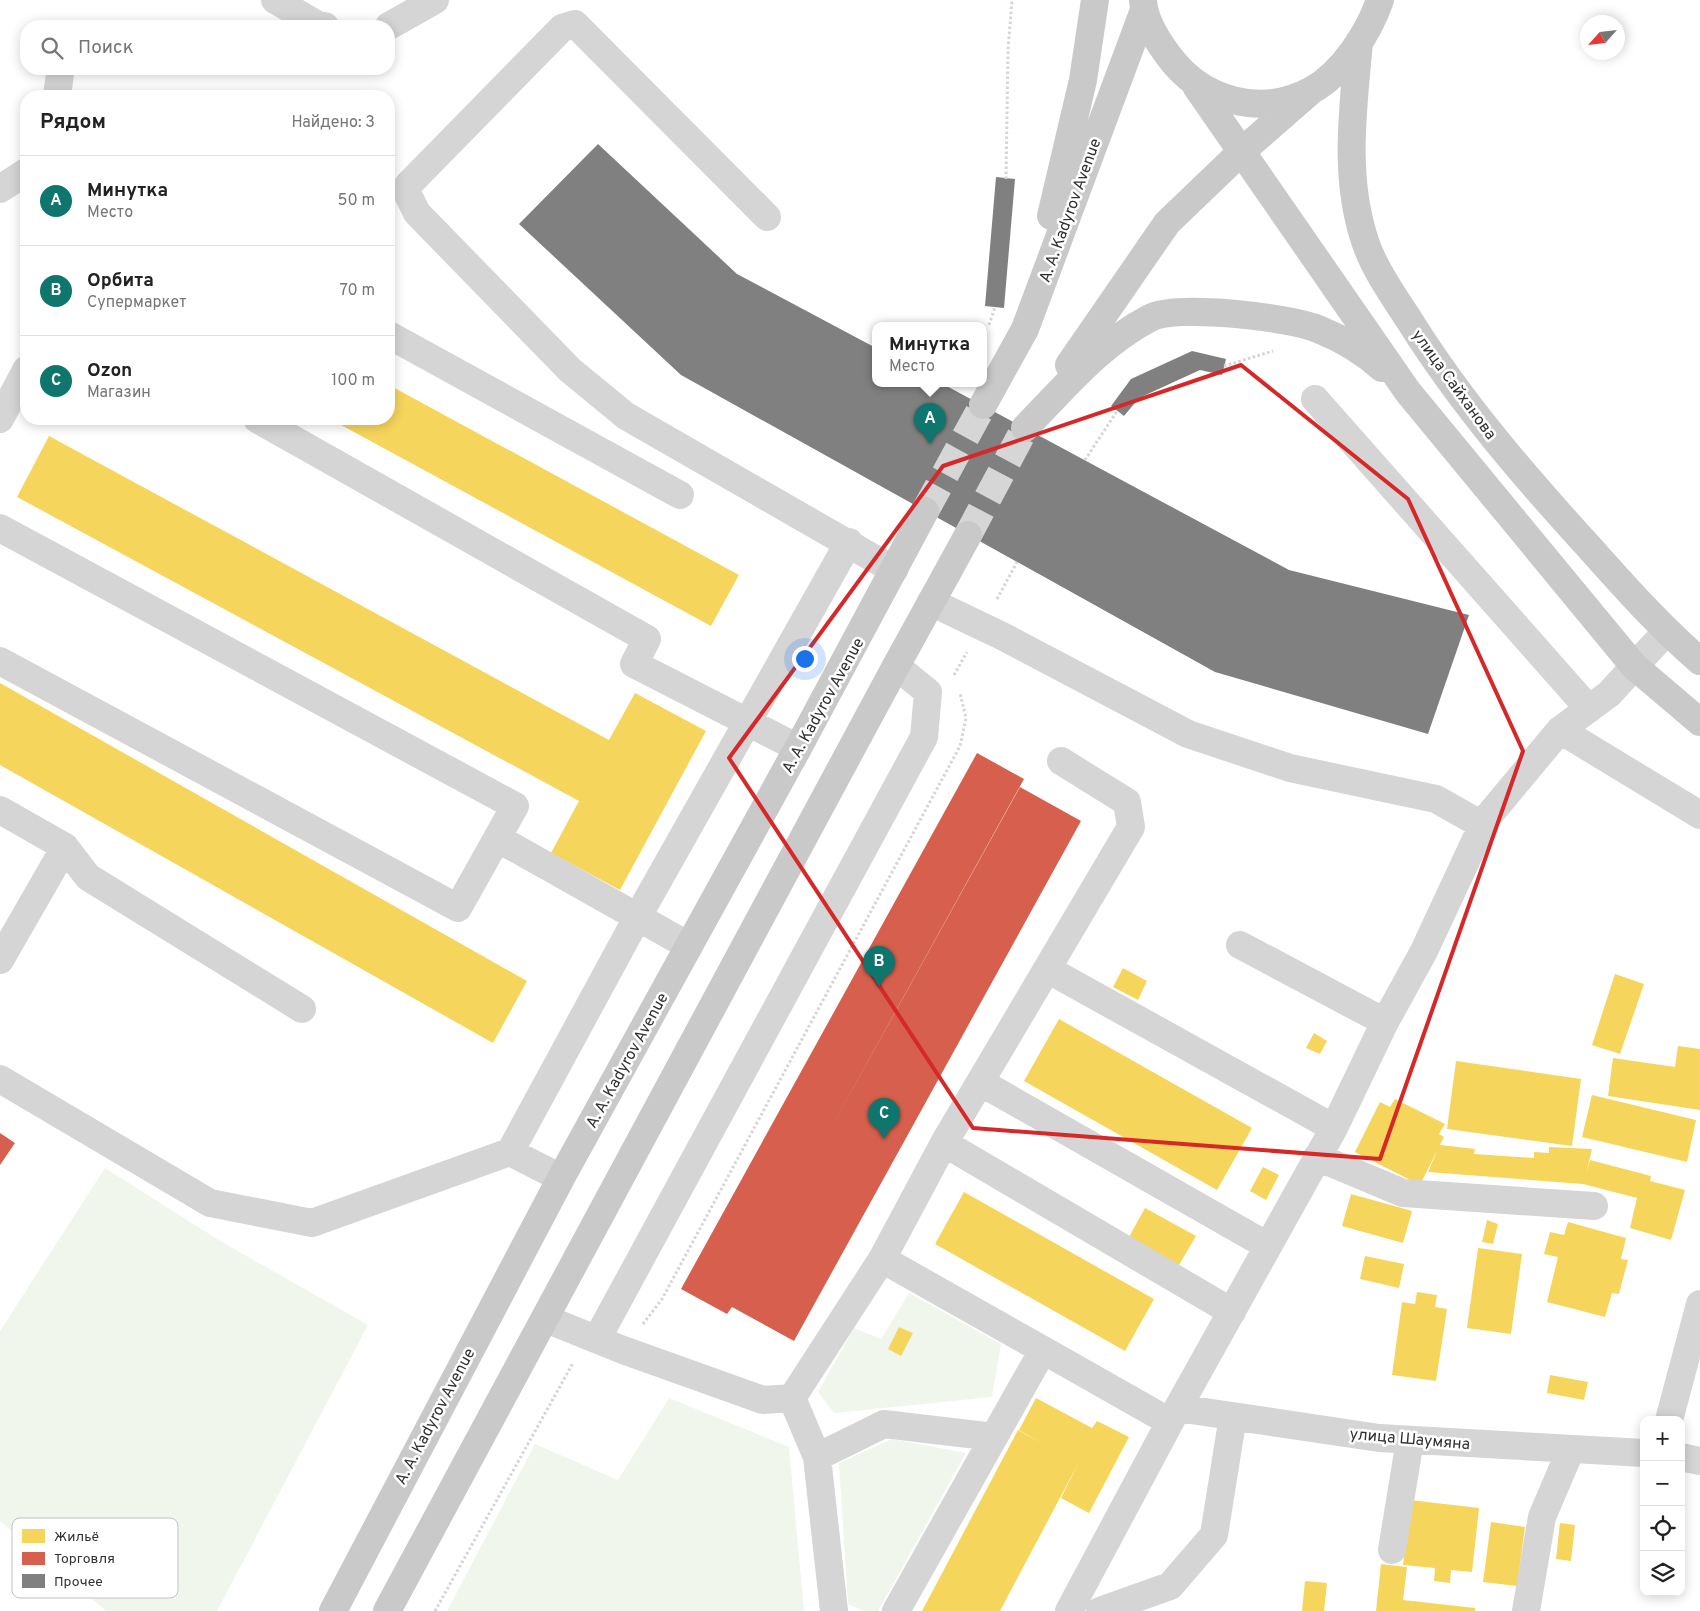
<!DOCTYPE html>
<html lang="ru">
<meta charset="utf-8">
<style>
body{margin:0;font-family:Overpass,sans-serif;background:#f2f2f2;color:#222}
.controls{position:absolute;right:15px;bottom:15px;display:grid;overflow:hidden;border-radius:10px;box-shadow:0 2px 12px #0003}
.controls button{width:45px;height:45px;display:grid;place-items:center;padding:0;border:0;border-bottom:1px solid #e0e0e0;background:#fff;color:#222;font:25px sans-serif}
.compass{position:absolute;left:1580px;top:15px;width:45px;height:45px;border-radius:50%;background:#fff;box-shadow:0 2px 12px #0003;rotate:243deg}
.you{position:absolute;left:804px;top:658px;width:18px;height:18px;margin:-12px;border:4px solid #fff;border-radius:50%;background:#1a73e8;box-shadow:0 0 0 8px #1a73e833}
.badge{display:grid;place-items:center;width:32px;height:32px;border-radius:50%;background:#0f766e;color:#fff;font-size:16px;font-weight:700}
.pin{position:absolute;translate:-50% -41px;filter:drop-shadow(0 1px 2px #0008)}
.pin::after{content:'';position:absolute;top:26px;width:18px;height:15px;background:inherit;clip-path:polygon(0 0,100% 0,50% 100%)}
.popup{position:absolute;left:872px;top:322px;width:115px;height:65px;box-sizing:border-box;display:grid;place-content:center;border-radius:10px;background:#fff;filter:drop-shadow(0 1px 4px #0005);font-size:16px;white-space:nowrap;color:#767676}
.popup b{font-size:19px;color:#222}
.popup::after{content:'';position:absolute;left:50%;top:100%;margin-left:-10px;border:10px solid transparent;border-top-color:#fff}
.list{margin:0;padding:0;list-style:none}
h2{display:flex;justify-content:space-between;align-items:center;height:65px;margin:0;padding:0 20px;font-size:21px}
h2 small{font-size:16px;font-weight:400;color:#767676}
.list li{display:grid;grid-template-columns:32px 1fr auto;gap:15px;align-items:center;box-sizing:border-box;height:90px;padding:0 20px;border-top:1px solid #e0e0e0}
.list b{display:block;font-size:19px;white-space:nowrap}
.list p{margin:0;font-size:16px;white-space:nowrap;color:#767676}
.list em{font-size:16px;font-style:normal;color:#767676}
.icon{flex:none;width:28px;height:28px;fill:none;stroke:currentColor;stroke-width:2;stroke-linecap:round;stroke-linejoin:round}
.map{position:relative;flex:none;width:1700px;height:1611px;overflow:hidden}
.search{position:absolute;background:#fff;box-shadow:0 2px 12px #0003;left:20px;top:20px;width:375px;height:55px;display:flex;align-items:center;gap:12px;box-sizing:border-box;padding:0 18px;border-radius:20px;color:#767676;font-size:19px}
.panel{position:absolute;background:#fff;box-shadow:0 2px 12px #0003;left:20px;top:90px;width:375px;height:335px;border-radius:20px}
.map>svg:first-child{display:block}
.green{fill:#f1f6ed}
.homes{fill:#f6d55c}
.shops{fill:#d6604d}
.building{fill:#808080}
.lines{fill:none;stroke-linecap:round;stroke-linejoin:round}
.major-tunnel{stroke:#d6d6d6;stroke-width:28;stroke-dasharray:28 14;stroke-linecap:butt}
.path{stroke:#d5d5d5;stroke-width:3;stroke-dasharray:2.5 2.5;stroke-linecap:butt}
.minor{stroke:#d5d5d5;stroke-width:28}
.major{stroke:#c9c9c9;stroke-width:28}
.marked{fill:none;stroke:#d62828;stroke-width:4;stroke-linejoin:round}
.labels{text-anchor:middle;stroke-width:5;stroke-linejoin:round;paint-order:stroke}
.street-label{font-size:16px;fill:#313131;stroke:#fff}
.key{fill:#fff;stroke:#c1c1c1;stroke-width:1}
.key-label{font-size:14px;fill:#313131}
</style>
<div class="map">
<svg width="1700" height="1611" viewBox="0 0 1700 1611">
<rect width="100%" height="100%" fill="#fff"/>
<path class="green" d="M105,1168l117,74 146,83 -151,286h-111l-106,-90v-190z
M909,1293l92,51 -9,53 -158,16 -16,-21 36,-64 27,11z
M669,1398l120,49 15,164h-357l88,-167 83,36z
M892,1439l74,14 -88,158h-15l-15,-7 -9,-141z"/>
<path class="homes" d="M389,385l350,190 -28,51 -381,-207h59z
M49,436l560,304 26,-47 71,38 -86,159 -69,-37 28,-52 -562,-304z
M0,683l527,298 -34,62 -493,-278z
M1123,968l24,13 -9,19 -25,-13z
M1615,974l29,10 -24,70 -28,-9z
M1059,1019l193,109 -35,62 -193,-109z
M1314,1033l13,8 -7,13 -14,-6z
M1678,1046l22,3v61l-92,-14 5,-38 62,9z
M1456,1061l125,18 -9,67 -125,-17z
M1592,1095l104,25 -9,42 -105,-25z
M1395,1099l50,25 -6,10 5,3 -4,8 35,4 -1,5 60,4v-6l15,1v-6l43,2 -6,25 4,-14 61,16 -1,5 35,9 -14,50 -41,-12 7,-30 -54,-14 -155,-12 10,-23 -18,36 -65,-33 25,-50 10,5z
M1263,1167l16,8 -13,25 -16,-9z
M964,1192l190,107 -29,52 -190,-107z
M1351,1194l61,17 -9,32 -61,-17z
M1145,1208l51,28 -17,29 -50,-28z
M1487,1220l11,4 -5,20 -11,-2z
M1568,1222l58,16 -5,21 7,1 -9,34 -7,-1 -7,24 -58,-15 11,-45 -14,-3 6,-22 14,3z
M1478,1248l44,6 -11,80 -44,-6z
M1365,1256l39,8 -5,24 -39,-9z
M1417,1292l20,3 -2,12 12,2 -11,72 -44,-6 10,-73 13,2z
M899,1327l14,6 -12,23 -13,-7z
M1550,1375l38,7 -4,18 -37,-7z
M1036,1398l56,30 5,-7 32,16 -40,76 -28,-15 18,-36 -79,149h-78l96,-181 25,14 -24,-14z
M1410,1500l69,8 -7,64 -21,-2 -1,13 -16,-2 1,-13 -32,-3z
M1491,1522l34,5 -8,59 -34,-4z
M1560,1523l15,2 -4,36 -15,-2z
M1381,1564l26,3 -4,33 72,8v3h-99z
M1305,1581l22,2 -3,28h-22z"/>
<path class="shops" d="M977,753l47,26 -208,376 204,-368 61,34 -287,520 -62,-34 -5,7 -46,-25z
M0,1133l15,10 -15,22z"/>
<path class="building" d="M598,144l139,130 139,74v35h65l348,187 180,45 -41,119 -213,-62 -534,-297 -162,-151z
M996,177l19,2 -11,129 -19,-2z
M1192,351l34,8 -4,16 -22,-5 -61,28 -15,18 -13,-10 20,-27z"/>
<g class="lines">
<path class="major-tunnel" d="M925,511l58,-106
M968,535l57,-107"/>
<path class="path" d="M1006,179l2,-129 4,-50
M989,325l6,-18
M1224,366l49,-15
M1085,460l32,-49
M997,599l20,-37
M954,675l13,-23
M643,1324l19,-25 298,-553 6,-28 -6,-25
M435,1611l138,-248"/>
<path class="minor" d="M275,0l43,25 7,1
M389,26l46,-26
M57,96l3,-22
M0,189l26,-17
M767,217l-192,-193 -13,4 -154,157 -1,8 10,20 153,157 56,46 268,154
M389,335l291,160
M1315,399l274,310
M0,419l26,-49
M257,419l390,220 -13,25 164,84
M0,528l515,278 -57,102 -458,-247
M931,602l71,34 186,98 102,34 146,31 46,26
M1560,730l140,85
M0,810l65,37 23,30 214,132
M497,838l192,108
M1240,945l145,77
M0,960l65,-113
M1047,969l287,159
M0,1079l210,124 102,20 198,-71 51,26
M980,1082l288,164
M944,1143l288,169
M510,1152l127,-234 212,-376
M1317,1157l86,36 191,13
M882,1259l161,91 -147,261
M546,1319l77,31 140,50 29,-2
M597,1339l327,-602 4,-45 -32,-26
M1043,1350l127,72
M792,1398l90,-139 62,-116 187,-316 -4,-25 -66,-41
M792,1398l25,59 17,154
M1178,1408l201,30 265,15
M1669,1420l31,-116
M817,1457l67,-33 110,13
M1681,1457l19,4
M1392,1550l18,-110
M1069,1611l101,-189 164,-294 51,-106 39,-71 61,-131 75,-90 49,-36 57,-62
M1100,1611l70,-25 44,-51 19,-119
M1526,1611l16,-94 29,-68"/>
<path class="major" d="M1143,0c1,20 13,39 25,55 33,46 93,63 144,35 31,-17 57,-58 68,-90
M1359,42c-6,68 -16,136 7,202 10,28 29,54 45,79 51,81 114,154 178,224 36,40 70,79 111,114
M1196,86l212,306 226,274 66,56
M1051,216l32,-136 12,-80
M1069,365l98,-142 74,-71 71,-62
M983,405l42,-76 119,-319
M1025,428c39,-40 75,-84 125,-110 27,-14 139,-1 168,11 25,10 44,21 64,39
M333,1611l228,-433 237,-430 127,-237
M387,1611l509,-945 72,-131"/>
</g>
<path class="marked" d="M1241,365l167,134 115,252 -143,408 -407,-31 -244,-370 214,-292z"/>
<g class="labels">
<g class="street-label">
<text transform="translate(1069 210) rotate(-70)" y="6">A. A. Kadyrov Avenue</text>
<text transform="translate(1455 384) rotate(54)" y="6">улица Сайханова</text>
<text transform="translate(822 705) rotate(-61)" y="6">A. A. Kadyrov Avenue</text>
<text transform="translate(626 1060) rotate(-61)" y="6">A. A. Kadyrov Avenue</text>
<text transform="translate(434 1416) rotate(-62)" y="6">A. A. Kadyrov Avenue</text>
<text transform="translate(1410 1438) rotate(5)" y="6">улица Шаумяна</text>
</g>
</g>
<rect x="12" y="1518" width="166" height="80" rx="8" class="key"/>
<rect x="22" y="1529" width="23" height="14" fill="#f6d55c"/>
<rect x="22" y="1552" width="23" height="13" fill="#d6604d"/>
<rect x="22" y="1574" width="23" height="14" fill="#808080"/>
<g class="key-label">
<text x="54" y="1541">Жильё</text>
<text x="54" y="1563">Торговля</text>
<text x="54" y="1586">Прочее</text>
</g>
</svg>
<div class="controls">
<button>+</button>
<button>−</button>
<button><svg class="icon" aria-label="locate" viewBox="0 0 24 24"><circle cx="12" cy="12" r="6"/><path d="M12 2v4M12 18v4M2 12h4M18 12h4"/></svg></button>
<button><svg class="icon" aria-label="layers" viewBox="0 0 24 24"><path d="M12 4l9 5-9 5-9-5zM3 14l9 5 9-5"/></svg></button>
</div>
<svg class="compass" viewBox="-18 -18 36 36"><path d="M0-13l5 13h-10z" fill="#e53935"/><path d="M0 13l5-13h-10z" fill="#767676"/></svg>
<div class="you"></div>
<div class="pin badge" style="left:930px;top:444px">A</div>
<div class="popup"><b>Минутка</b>Место</div>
<div class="pin badge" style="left:879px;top:987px">B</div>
<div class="pin badge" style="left:884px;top:1139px">C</div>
<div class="search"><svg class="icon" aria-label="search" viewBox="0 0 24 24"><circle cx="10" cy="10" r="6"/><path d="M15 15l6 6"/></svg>Поиск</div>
<section class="panel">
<h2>Рядом<small>Найдено: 3</small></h2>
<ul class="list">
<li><span class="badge">A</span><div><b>Минутка</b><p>Место</p></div><em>50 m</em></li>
<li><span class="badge">B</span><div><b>Орбита</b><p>Супермаркет</p></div><em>70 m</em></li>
<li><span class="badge">C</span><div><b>Ozon</b><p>Магазин</p></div><em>100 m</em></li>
</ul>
</section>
</div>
